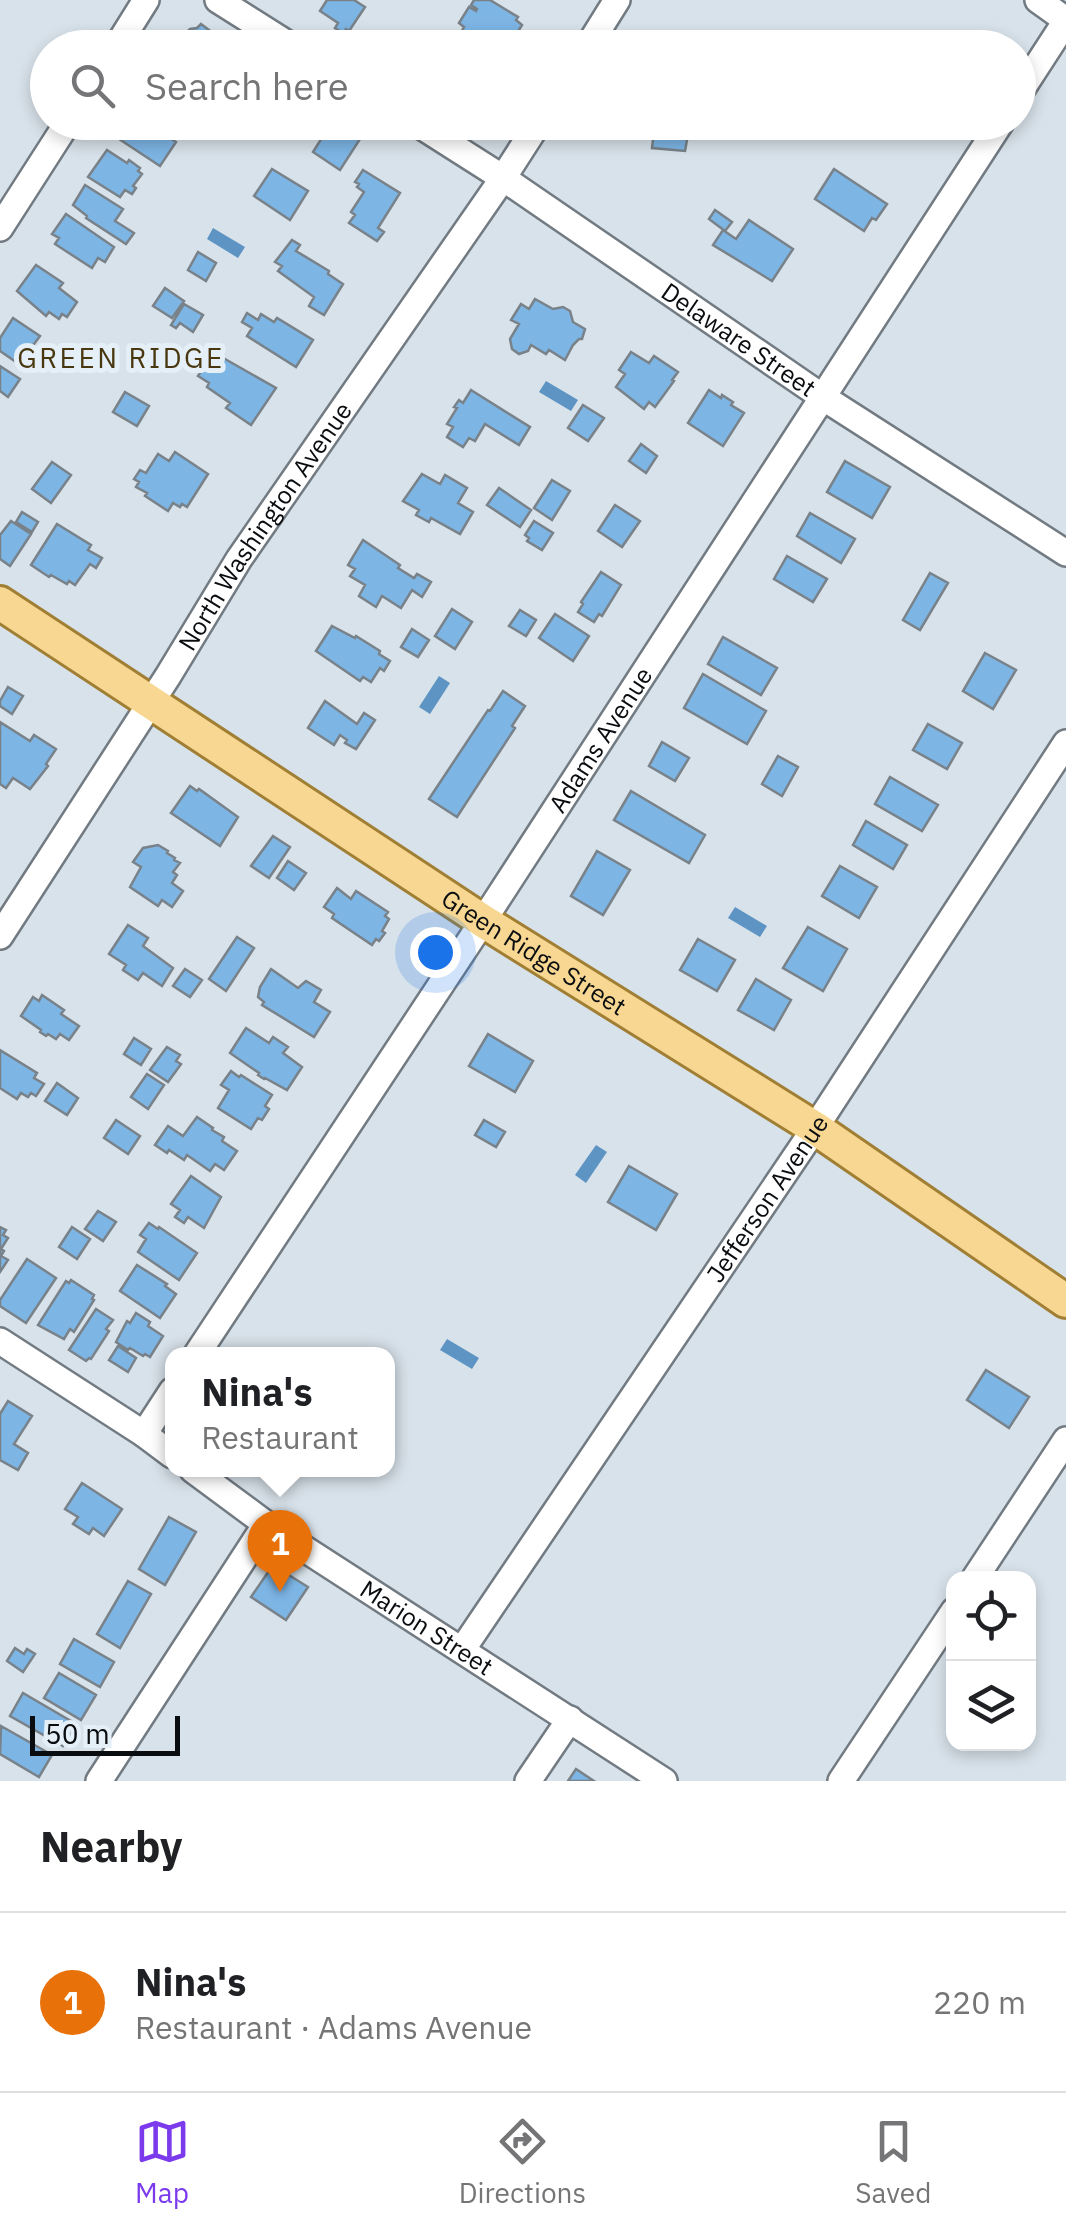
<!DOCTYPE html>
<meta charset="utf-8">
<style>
body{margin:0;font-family:"IBM Plex Sans",sans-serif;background:#f6f6f6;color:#202124}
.controls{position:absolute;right:30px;bottom:30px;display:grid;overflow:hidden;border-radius:20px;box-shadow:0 5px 15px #0003}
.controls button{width:90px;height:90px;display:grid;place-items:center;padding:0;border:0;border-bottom:2px solid #e0e0e0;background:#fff;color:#202124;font:50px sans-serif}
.scale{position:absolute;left:30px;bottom:25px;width:150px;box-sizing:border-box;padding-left:10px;border:5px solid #0a0d10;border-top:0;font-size:28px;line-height:35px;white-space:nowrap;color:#0a0d10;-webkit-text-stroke:8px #e5eff7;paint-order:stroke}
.you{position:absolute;left:435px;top:952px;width:35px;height:35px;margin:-25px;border:8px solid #fff;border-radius:50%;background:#1a73e8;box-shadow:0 0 0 15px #1a73e833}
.badge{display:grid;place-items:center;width:65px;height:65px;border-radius:50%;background:#7c3aed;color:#fff;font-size:32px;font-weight:700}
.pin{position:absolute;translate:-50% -82px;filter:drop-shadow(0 2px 5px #0008)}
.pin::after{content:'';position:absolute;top:52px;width:35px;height:30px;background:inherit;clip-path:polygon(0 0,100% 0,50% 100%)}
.popup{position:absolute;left:165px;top:1347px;width:230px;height:130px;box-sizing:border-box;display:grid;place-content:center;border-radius:20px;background:#fff;filter:drop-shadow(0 2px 8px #0005);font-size:32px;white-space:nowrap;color:#757577}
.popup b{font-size:38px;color:#202124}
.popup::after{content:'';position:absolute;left:50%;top:100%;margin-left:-20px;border:20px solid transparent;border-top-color:#fff}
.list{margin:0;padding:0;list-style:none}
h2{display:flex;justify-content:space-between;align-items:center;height:130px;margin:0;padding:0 40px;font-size:42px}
h2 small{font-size:32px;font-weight:400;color:#757577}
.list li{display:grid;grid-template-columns:65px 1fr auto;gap:30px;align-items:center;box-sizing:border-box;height:180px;padding:0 40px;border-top:2px solid #e0e0e0}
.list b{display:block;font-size:38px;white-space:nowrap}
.list p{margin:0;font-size:32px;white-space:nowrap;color:#757577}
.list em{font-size:32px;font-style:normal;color:#757577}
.icon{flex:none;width:55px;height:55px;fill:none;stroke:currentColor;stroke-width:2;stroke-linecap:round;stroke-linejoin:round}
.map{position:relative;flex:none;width:1066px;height:1781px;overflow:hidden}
.search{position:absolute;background:#fff;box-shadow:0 5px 15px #0003;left:30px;right:30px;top:30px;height:110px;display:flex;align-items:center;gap:25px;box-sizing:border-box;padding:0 35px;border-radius:55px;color:#757577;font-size:38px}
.sheet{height:310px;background:#fff}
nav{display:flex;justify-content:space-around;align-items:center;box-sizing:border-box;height:140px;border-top:2px solid #e0e0e0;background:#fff;font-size:28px;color:#757577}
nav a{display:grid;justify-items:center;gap:5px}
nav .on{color:#7c3aed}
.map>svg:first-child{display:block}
.water{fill:#5e94c3}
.building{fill:#7db5e5;stroke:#798289;stroke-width:2.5}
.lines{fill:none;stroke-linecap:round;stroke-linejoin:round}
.minor-casing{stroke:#727a82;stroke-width:30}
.major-casing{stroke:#a07f34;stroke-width:38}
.minor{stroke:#fff;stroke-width:25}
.major{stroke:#f7d791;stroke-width:32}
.labels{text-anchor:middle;stroke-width:10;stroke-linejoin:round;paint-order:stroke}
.street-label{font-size:25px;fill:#0a0d10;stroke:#e5eff7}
.neighbourhood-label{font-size:28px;letter-spacing:2.5px;fill:#493710;stroke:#e5eff7}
</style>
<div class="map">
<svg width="1066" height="1781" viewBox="0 0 1066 1781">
<rect width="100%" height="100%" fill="#d8e2ea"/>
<path class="water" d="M213,228l32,19 -7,11 -31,-19z
M546,381l32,19 -7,11 -32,-19z
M439,676l11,7 -20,31 -11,-7z
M735,907l32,19 -7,11 -32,-19z
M596,1145l11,7 -21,31 -11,-8z
M447,1339l32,19 -7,11 -32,-19z"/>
<path class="building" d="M327,0h27l11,7 -16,24 -3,-2 -3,4 -8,-5 3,-5 -18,-12z
M474,0h16l28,17 -2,3 6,5 -14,23h-27l-21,-14 4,-7 -5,-4 10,-16 7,4 1,-2 -6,-4z
M201,24l20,15 -1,5 6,4h-49l5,-9h5l-1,-6 4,-4 7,-1z
M126,122h20l30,20 -16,24 -44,-29z
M168,122h23l-4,7 -5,-3 -3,4z
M290,122l-6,10 -14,-8 -2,4 -7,-5z
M332,122h8l22,14 -22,34 -27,-18z
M655,122h39l-5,7 -4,22 -33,-3z
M107,150l20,13 2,-3 11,8 -2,3 4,3 -9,12 3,2 -4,6 -7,-4 -5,7 -32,-20z
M272,169l36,22 -18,29 -36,-24z
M834,169l53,35 -11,16 -4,-2 -8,13 -49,-32z
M363,170l37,23 -22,35 6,4 -7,9 -28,-18 6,-8 -4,-3 13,-20 -7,-5 2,-3 -4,-2z
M85,185l38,24 -8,12 19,12 -8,11 -40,-26 1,-2 -14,-11z
M715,210l17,12 -7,9 -16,-12z
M66,214l48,33 -9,15 -7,-4 -6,10 -37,-24 4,-6 -7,-4z
M749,220l44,29 -21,32 -59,-36 10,-15 13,9z
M292,240l8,5 -4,6 33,20 -1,3 15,10 -19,31 -15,-9 5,-9 -36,-26 4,-5 -7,-4z
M198,252l18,11 -10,18 -18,-11z
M36,265l27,18 -4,5 18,14 -10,15 -5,-3 -3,5 -10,-7 -3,4 -29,-25z
M165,288l19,13 -12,17 -19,-12z
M535,299l18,10 10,-2 7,4 3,11 12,7 -3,10h-3l-6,6 -8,15 -16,-10 -3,4 -15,-9 -3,6 -9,3 -7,-5 -2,-10 9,-15 -8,-4 10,-16 8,5z
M184,304l19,11 -10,17 -13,-9 -4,5 -5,-3z
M247,313l11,7 3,-6 13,8 3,-4 36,22 -17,27 -49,-31 5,-8 -10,-6z
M13,318l27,18 -21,28 -19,-13v-13z
M211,351l65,37 -25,37 -25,-17 4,-5 -23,-16 2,-4 -11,-7 7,-10 -10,-6 5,-8 7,5z
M631,352l18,11 5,-7 24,16 -6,8 2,1 -19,26 -6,-5 -5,7 -28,-22 9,-13 -6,-4z
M0,366l20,13 -12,18 -8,-6z
M471,390l59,37 -11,18 -34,-21 -10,17 -6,-3 -6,9 -16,-10 6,-10 -6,-3 10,-16 -3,-1 5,-7 4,3z
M709,390l12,8 1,-3 11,7 -2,3 13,8 -21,33 -35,-23z
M125,392l24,14 -12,20 -24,-14z
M583,405l21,13 -16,23 -20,-13z
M641,444l16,12 -11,17 -17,-12z
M175,452l33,22 -21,33 -5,-3 -2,3 -7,-4 -5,8 -23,-15 2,-3 -11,-6 3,-5 -5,-3 6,-9 6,3 12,-19 11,7z
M845,461l45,26 -18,31 -45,-26z
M52,462l19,13 -20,28 -19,-14z
M422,474l18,10 5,-9 22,13 -9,15 15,9 -13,22 -29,-16 -2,4 -13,-7 3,-5 -16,-9z
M552,480l18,11 -18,29 -18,-12z
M499,488l32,22 -11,17 -33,-22z
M615,505l25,16 -18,26 -24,-16z
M22,512l16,10 -6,10 -16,-10z
M810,513l45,26 -14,24 -44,-27z
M11,521l20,13 -21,32 -10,-7v-24z
M534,521l19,12 -11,17 -15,-9 2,-3 -4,-3z
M57,524l34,21 -3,5 14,8 -6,10 -6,-4 -15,21 -6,-4 -2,3 -16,-9 -2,2 -18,-12z
M363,540l37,25 -2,3 16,10 3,-4 14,8 -9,15 -10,-7 -11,18 -19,-12 -6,11 -17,-11 6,-11 -15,-9 5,-7 -7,-4z
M787,556l40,23 -14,23 -39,-23z
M601,572l20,13 -19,31 -3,-2 -5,8 -16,-10 5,-8 -2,-2z
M930,573l18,10 -28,47 -17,-10z
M452,609l20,13 -17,27 -20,-13z
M520,610l16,10 -10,16 -17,-10z
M555,614l34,22 -16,25 -34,-23z
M332,626l23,12 1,-2 24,15 -1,3 11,7 -6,10 -4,-3 -9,14 -8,-5 -3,4 -44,-30z
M412,629l17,11 -11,17 -17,-10z
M723,637l54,31 -16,27 -53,-31z
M985,653l31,17 -23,39 -30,-18z
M703,674l63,37 -19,33 -63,-36z
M8,687l15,9 -11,18 -12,-8v-5z
M503,691l22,15 -13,20 3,2 -58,89 -28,-18 59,-89 2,1z
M325,701l32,23 7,-11 11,7 -19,29 -11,-6 2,-3 -7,-5 -6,10 -26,-17z
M0,722l30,19 4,-6 22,14 -10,15 2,2 -18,23 -17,-11 -7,10 -6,-4z
M928,724l34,19 -15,26 -34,-19z
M662,742l27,16 -14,23 -26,-15z
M778,756l20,11 -16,29 -20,-12z
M890,777l48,28 -16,26 -47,-27z
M190,786l7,5 2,-2 39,28 -18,29 -49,-33z
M631,791l74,44 -16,28 -75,-43z
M866,821l41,24 -14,24 -40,-24z
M273,836l17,11 -21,31 -18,-12z
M158,845l10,6 -1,2 8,5 -1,2 6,3 -7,9 4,3 -5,8 11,8 -11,16 -10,-7 -4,6 -28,-19 11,-20 -8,-5 10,-14z
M597,851l33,19 -27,45 -32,-19z
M288,861l18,12 -12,17 -17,-12z
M840,866l37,21 -18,31 -37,-22z
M337,888l14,11 5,-8 32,21 -3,4 4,3 -7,12 3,2 -6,8 -3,-2 -4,6 -40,-27 2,-4 -10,-7z
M128,925l20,13 -5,8 30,22 -11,18 -19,-13 -5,7 -15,-10 3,-5 -17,-11z
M808,927l39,22 -24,42 -40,-23z
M237,937l17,11 -28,43 -17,-12z
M698,939l37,21 -18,31 -37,-21z
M185,969l17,11 -12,17 -17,-11z
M271,969l27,19 8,-7 15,9 -7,12 16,10 -16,25 -52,-32 2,-3 -6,-5 2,-10z
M756,979l35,21 -17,30 -36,-20z
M42,995l22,15 -3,4 18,12 -10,14 -9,-6 -4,5 -8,-5 -2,2 -6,-4 1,-2 -20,-14 12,-19 6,4z
M246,1028l23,15 4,-6 15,10 -5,6 19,14 -15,23 -22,-12 -1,1 -6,-4 1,-2 -29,-20z
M488,1034l45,27 -18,31 -46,-26z
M134,1038l17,11 -10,16 -17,-11z
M167,1047l13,8 -4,6 5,3 -13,18 -18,-12z
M0,1050l37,23 -3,5 10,6 -8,12 -5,-3 -3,4 -7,-4 -4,6 -17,-11z
M231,1071l8,6 2,-2 31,20 -7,11 4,3 -7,11 -4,-2 -7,11 -33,-21 11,-18 -8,-5z
M147,1074l17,11 -16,24 -17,-12z
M57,1083l21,15 -11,17 -22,-14z
M197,1117l16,11 -1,2 12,7 -2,4 15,10 -13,19 -9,-6 -5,7 -23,-16 -3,5 -15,-10 -2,3 -12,-8 13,-19 15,10z
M116,1120l24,16 -12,18 -24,-16z
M484,1120l21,12 -9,15 -21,-12z
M629,1166l48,28 -21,36 -48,-28z
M191,1176l30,21 -17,31 -16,-11 -4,6 -9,-6 5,-7 -9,-6z
M98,1211l18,11 -13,19 -18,-12z
M149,1223l9,6 1,-2 38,26 -18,27 -41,-28 8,-13 -6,-4z
M0,1227l6,3 -3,5 5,3 -7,11 3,2 -3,5 7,4 -8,12z
M72,1227l18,12 -13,20 -18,-12z
M27,1259l29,19 -30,45 -26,-17v-6z
M137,1265l30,19 -2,2 11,8 -16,24 -40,-27z
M71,1280l23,15 -2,4 2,1 -20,32 -4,-3 -6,10 -26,-14 28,-44 3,2z
M96,1309l17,11 -7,9 3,2 -18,28 -2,-1 -3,3 -17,-11z
M136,1313l14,9 -2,4 15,10 -13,21 -5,-3 -2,2 -13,-8 -2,2 -12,-8 11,-21 3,2z
M118,1346l18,12 -8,14 -19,-12z
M986,1370l43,27 -20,31 -42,-28z
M8,1401l24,15 -18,28 14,9 -10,17 -18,-10v-46z
M82,1483l40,26 -18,27 -11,-8 -4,6 -16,-10 5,-7 -13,-8z
M169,1517l27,15 -31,53 -26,-16z
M273,1565l35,22 -22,33 -35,-23z
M128,1581l23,13 -31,54 -23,-14z
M74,1639l40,23 -14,25 -40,-23z
M15,1648l9,6 3,-5 8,5 -12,18 -16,-11z
M59,1673l37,22 -15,25 -37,-22z
M23,1693l53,31 -13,22 -53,-30z
M1,1726l51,29 -13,22 -39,-23z
M576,1769l18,12h-26z"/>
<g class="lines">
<defs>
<g id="minor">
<path d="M218,0l76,48"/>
<path d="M1038,0l28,20"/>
<path d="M116,48l30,-48"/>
<path d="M587,48l30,-48"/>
<path d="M1018,95l48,-74"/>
<path id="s1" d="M415,122l88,56 321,220 242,155"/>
<path d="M0,228l68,-106"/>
<path id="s2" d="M0,936l168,-260 71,-117 264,-381 36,-56"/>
<path d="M0,1341l144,93 28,21"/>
<path id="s3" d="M197,1354l286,-433 518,-799"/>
<path d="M144,1434l28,-43"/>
<path id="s4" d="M193,1470l73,54 398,257"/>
<path d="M975,1578l91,-138"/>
<path id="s5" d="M462,1650l353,-522 251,-385"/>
<path d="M99,1781l167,-257"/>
<path d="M528,1781l42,-62"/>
<path d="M841,1781l113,-170"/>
</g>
<g id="major">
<path id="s6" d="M0,603l483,318 332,207 251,173"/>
</g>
</defs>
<use href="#minor" class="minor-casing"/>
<use href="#major" class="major-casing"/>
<use href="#minor" class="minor"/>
<use href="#major" class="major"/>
</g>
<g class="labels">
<g class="street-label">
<text dy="9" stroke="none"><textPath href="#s1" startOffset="390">Delaware Street</textPath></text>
<text dy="9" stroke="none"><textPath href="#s2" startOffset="488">North Washington Avenue</textPath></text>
<text dy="9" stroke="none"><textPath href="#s3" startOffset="735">Adams Avenue</textPath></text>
<text dy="9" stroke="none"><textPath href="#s6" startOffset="638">Green Ridge Street</textPath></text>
<text dy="9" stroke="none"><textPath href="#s5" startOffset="545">Jefferson Avenue</textPath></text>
<text dy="9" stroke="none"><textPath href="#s4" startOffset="282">Marion Street</textPath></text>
</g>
<g class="neighbourhood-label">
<text x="121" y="368">GREEN RIDGE</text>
</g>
</g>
</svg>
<div class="controls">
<button><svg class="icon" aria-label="locate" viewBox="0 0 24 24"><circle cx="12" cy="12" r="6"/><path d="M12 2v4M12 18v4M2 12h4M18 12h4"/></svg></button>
<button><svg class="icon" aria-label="layers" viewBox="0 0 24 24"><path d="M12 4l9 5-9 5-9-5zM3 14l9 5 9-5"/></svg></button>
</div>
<div class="scale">50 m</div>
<div class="you"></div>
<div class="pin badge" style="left:280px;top:1592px;background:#e8710a">1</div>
<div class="popup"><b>Nina's</b>Restaurant</div>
<div class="search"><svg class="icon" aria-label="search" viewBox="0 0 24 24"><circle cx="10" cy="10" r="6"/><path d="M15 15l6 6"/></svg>Search here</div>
</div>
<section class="sheet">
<h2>Nearby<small></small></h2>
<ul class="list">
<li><span class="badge" style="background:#e8710a">1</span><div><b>Nina's</b><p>Restaurant · Adams Avenue</p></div><em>220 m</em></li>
</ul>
</section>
<nav>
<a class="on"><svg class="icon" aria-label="map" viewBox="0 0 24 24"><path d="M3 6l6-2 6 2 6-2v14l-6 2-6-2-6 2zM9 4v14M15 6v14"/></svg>Map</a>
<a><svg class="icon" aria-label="directions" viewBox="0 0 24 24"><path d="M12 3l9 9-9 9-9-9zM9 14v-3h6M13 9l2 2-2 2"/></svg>Directions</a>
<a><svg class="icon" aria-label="saved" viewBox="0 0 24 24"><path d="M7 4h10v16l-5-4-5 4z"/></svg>Saved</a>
</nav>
